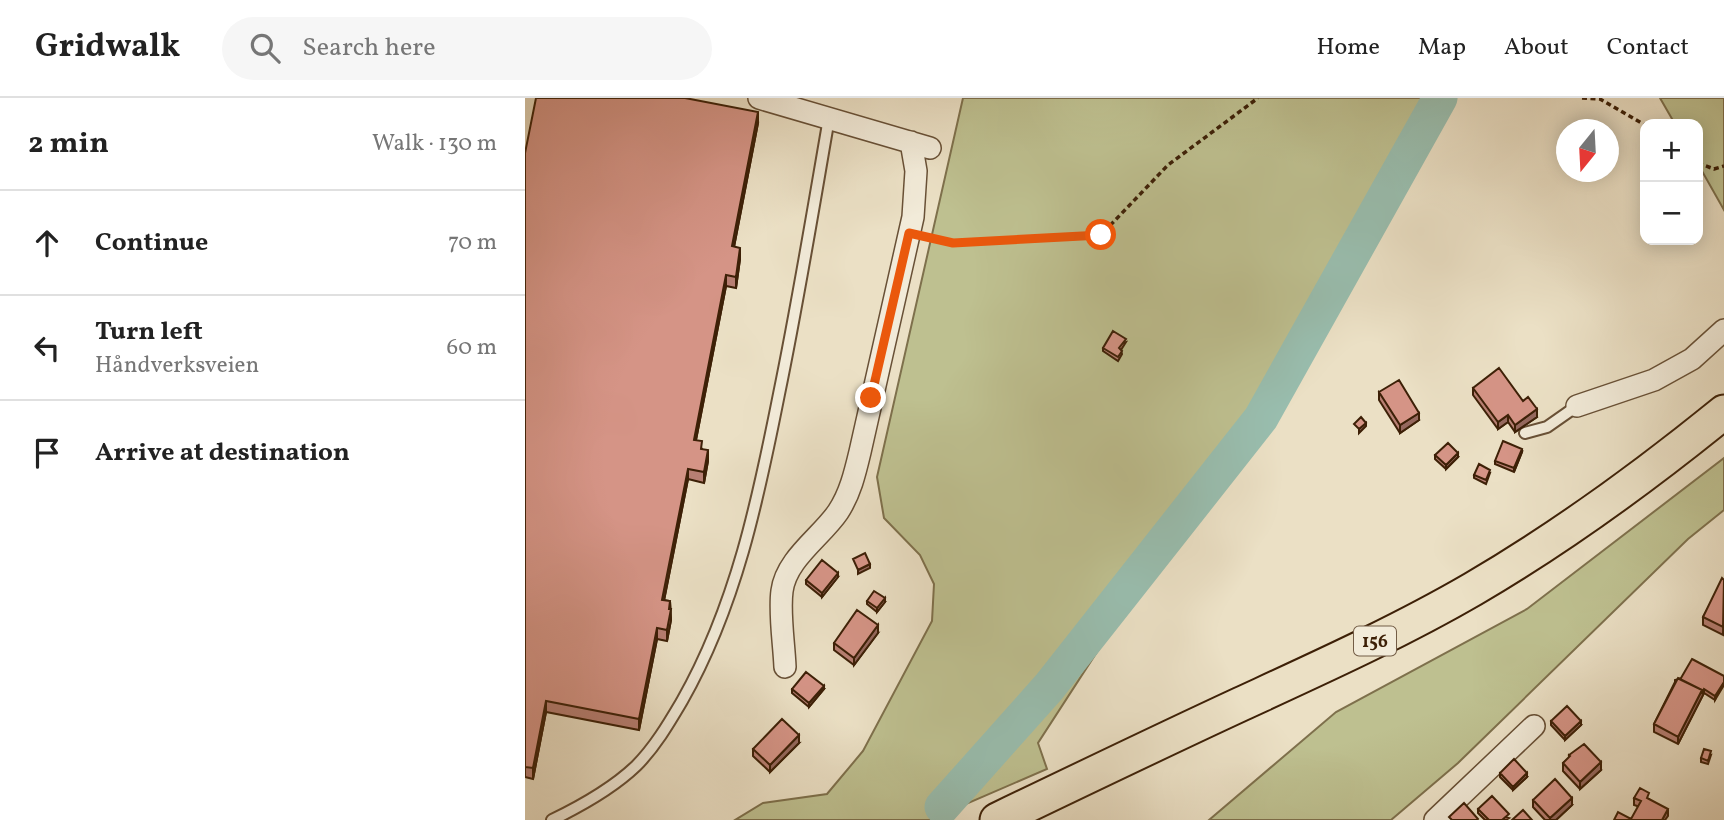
<!DOCTYPE html>
<meta charset="utf-8">
<style>
body{margin:0;font-family:Vollkorn,serif;background:#f6f6f6;color:#222}
.controls{position:absolute;right:21px;top:21px;display:grid;overflow:hidden;border-radius:14px;box-shadow:0 4px 18px #0003}
.controls button{width:63px;height:63px;display:grid;place-items:center;padding:0;border:0;border-bottom:2px solid #e0e0e0;background:#fff;color:#222;font:35px sans-serif}
.compass{position:absolute;left:1031px;top:21px;width:63px;height:63px;border-radius:50%;background:#fff;box-shadow:0 4px 18px #0003;rotate:198deg}
.stop{position:absolute;width:21px;height:21px;margin:-16px;border:5px solid #ea580c;border-radius:50%;background:#fff}
.stop.end{background:#ea580c;border-color:#fff;box-shadow:0 2px 7px #0008}
.list{margin:0;padding:0;list-style:none}
h2{display:flex;justify-content:space-between;align-items:center;height:91px;margin:0;padding:0 28px;font-size:30px}
h2 small{font-size:23px;font-weight:400;color:#767676}
.list li{display:grid;grid-template-columns:46px 1fr auto;gap:21px;align-items:center;box-sizing:border-box;height:105px;padding:0 28px;border-top:2px solid #e0e0e0}
.list b{display:block;font-size:26px;white-space:nowrap}
.list p{margin:0;font-size:23px;white-space:nowrap;color:#767676}
.list em{font-size:23px;font-style:normal;color:#767676}
.icon{flex:none;width:38px;height:38px;fill:none;stroke:currentColor;stroke-width:2;stroke-linecap:round;stroke-linejoin:round}
.map{position:relative;flex:none;width:1199px;height:722px;overflow:hidden}
header{display:flex;align-items:center;gap:42px;box-sizing:border-box;height:98px;padding:0 35px;background:#fff;border-bottom:2px solid #e0e0e0}
header strong{font-size:33px}
nav{display:flex;gap:38px;margin-inline-start:auto;font-size:24px}
.search{width:490px;height:63px;background:#f6f6f6;display:flex;align-items:center;gap:18px;box-sizing:border-box;padding:0 24px;border-radius:38px;color:#767676;font-size:26px}
main{display:flex}
aside{flex:1;background:#fff}
.map>svg:first-child{display:block}
.green{fill:#bec090;stroke:#7e704c;stroke-width:2}
.lines{fill:none;stroke-linecap:round;stroke-linejoin:round}
.river{stroke:#99beaf;stroke-width:35}
.lane-casing{stroke:#685036;stroke-width:14}
.street-casing{stroke:#685036;stroke-width:24}
.primary-casing{stroke:#3d2007;stroke-width:37}
.path{stroke:#3d2007;stroke-width:3.5;stroke-dasharray:5 3.5;stroke-linecap:butt}
.lane{stroke:#f2ebd9;stroke-width:10}
.street{stroke:#f2ebd9;stroke-width:21}
.primary{stroke:#ebe0c5;stroke-width:33}
.wall{fill:#b77f73;stroke:#3d2007;stroke-width:2}
.shaded-wall{fill:#95685e;stroke:#3d2007;stroke-width:2}
.building{fill:#d59486;stroke:#3d2007;stroke-width:2}
.route{stroke:#ea580c;stroke-width:9}
.labels{text-anchor:middle;stroke-width:6;stroke-linejoin:round;paint-order:stroke}
.shield{fill:#f2ebd9;stroke:#735d46;stroke-width:2}
.shield-label{font-size:18px;font-weight:bold;fill:#3d2007}
</style>
<header>
<strong>Gridwalk</strong>
<div class="search"><svg class="icon" aria-label="search" viewBox="0 0 24 24"><circle cx="10" cy="10" r="6"/><path d="M15 15l6 6"/></svg>Search here</div>
<nav><a>Home</a><a>Map</a><a>About</a><a>Contact</a></nav>
</header>
<main>
<aside>
<h2>2 min<small>Walk · 130 m</small></h2>
<ul class="list">
<li><svg class="icon" aria-label="ahead" viewBox="0 0 24 24"><path d="M12 20V5M6 11l6-6 6 6"/></svg><div><b>Continue</b></div><em>70 m</em></li>
<li><svg class="icon" aria-label="left" viewBox="0 0 24 24"><path d="M17 20v-9H6M10 6l-5 5 5 5"/></svg><div><b>Turn left</b><p>Håndverksveien</p></div><em>60 m</em></li>
<li><svg class="icon" aria-label="arrive" viewBox="0 0 24 24"><path d="M6 21V4h12l-3 4 3 4H6"/></svg><div><b>Arrive at destination</b></div></li>
</ul>
</aside>
<div class="map">
<svg width="1199" height="722" viewBox="0 0 1199 722">
<rect width="100%" height="100%" fill="#ebe0c5"/>
<filter id="stains"><feTurbulence type="fractalNoise" baseFrequency=".00286" numOctaves="4"/><feColorMatrix values="0 0 0 0 .2 0 0 0 0 .09 0 0 0 0 .02 0 0 0 .5 -.17"/></filter>
<radialGradient id="worn" r=".72"><stop offset=".6" stop-color="#630" stop-opacity="0"/><stop offset="1" stop-color="#630" stop-opacity=".3"/></radialGradient>
<path class="green" d="M438,0h493l-418,645 9,26 -118,51h-194l28,-17 64,-9 36,-43 69,-130 2,-37 -14,-29 -36,-37 -7,-41z
M1135,0h64v112l-26,-46v-40h-23z
M1199,360v52l-36,29 -230,224 -67,57h-182l127,-108 191,-103z"/>
<g class="lines">
<path class="river" d="M417,709l107,-120 212,-269 179,-320"/>
<defs>
<path id="lane" d="M1000,335l22,-6 30,-21
M27,722c29,-14 60,-31 84,-54 19,-19 33,-43 46,-65 54,-95 76,-201 97,-307 19,-92 34,-184 50,-276"/>
<path id="street" d="M234,0l171,50
M1052,308l77,-26 38,-21 32,-29
M260,569c-1,-24 -6,-54 -3,-76 4,-32 39,-54 56,-79 12,-18 17,-39 22,-60l53,-235 3,-46 -5,-29
M910,722l99,-94"/>
<path id="primary" d="M472,722c81,-39 162,-78 244,-116 78,-36 158,-72 232,-115 89,-52 171,-112 251,-177"/>
</defs>
<use href="#lane" class="lane-casing"/>
<use href="#street" class="street-casing"/>
<use href="#primary" class="primary-casing"/>
<path class="path" d="M1057,0l18,1 45,26
M1173,65l16,6 10,-3
M403,140l25,5 148,-8 67,-70 90,-67"/>
<use href="#lane" class="lane"/>
<use href="#street" class="street"/>
<use href="#primary" class="primary"/>
</g>
<path class="wall" d="M233,25l-24,124 6,12 -4,29 -10,-2 -30,154 6,9 6,12 -4,22 -16,-4 -24,121 6,1 1,19 -4,21 -10,-2 -18,91 -93,-18 -13,67 -8,-2v-624z
M601,244l-5,8 1,4 -4,7 -15,-10v-3z
M948,290l50,13 14,16 -22,15 -7,-10 -10,7 -25,-34z
M854,294l40,28 -19,13 -21,-33z
M997,354l-8,20 -19,-8v-3z
M910,357l23,2 -12,12 -11,-10z
M965,375l-4,11 -12,-6v-3z
M313,479l-16,20 -16,-13v-4z
M1199,482l-1,55 -20,-10v-8z
M342,503l18,1 -8,10 -10,-8z
M353,535l-24,32 -20,-15v-7z
M1199,578l-9,24 -11,-7 -26,51 -24,-12v-8l21,-42v-2l4,-1z
M267,591h32l-15,18 -17,-14z
M1026,623l30,4 -16,15 -14,-15z
M274,645l-29,29 -17,-16v-7z
M1044,657l32,15 -21,19 -17,-18v-8l6,-5z
M1186,657l-3,9 -7,-2v-4z
M975,675l27,4 -14,13 -13,-13z
M1109,700l15,1 19,17 -34,-11z
M1008,702l39,5 -16,15h-11l-12,-13z
M953,711l31,9 -3,2h-21l-7,-7z"/>
<path class="shaded-wall" d="M233,14v11l-26,134v-11z
M215,150v11l-4,29v-11z
M201,177v11l-32,164v-10z
M1012,311v8l-22,15v-7z
M894,315v7l-19,13v-8z
M983,317v7l-10,7v-7z
M841,325v3l-7,7v-4z
M997,351v3l-8,20v-4z
M183,352v11l-4,22v-11z
M933,355v4l-12,12v-4z
M163,371v10l-26,132v-11z
M345,466v4l-12,6v-4z
M313,475v4l-16,20v-4z
M360,500v4l-8,10v-4z
M145,503l1,19 -4,21v-11z
M353,527v8l-24,32v-7z
M132,530v11l-18,91v-11z
M1199,584v3l-9,15v-4z
M299,588v3l-15,18v-4z
M1179,591v4l-26,51v-7l24,-47z
M21,603v11l-13,67v-11z
M1056,623v4l-16,15v-4z
M274,637v8l-29,29v-7z
M1076,664v8l-21,19v-7z
M1002,675v4l-14,13v-3z
M1047,700v7l-16,15h-6v-2z
M1143,711v7l-3,4h-3z"/>
<path class="building" d="M11,0h149l73,14 -26,134 8,2 -4,29 -10,-2 -32,165 8,1 -1,8 7,1 -4,22 -16,-3 -26,131 8,1 -1,8h2l-4,21 -10,-2 -18,91 -93,-18 -13,67 -8,-1v-614z
M588,233l13,8 -7,9 3,3 -4,6 -15,-9z
M974,270l24,33 5,-4 9,12 -22,16 -7,-10 -10,7 -25,-34z
M874,282l20,33 -19,12 -21,-33z
M836,319l5,6 -7,6 -5,-5z
M978,343l19,8 -8,19 -19,-7z
M923,345l10,10 -12,12 -11,-10z
M954,366l11,6 -4,10 -12,-5z
M340,455l5,11 -12,6 -5,-11z
M297,462l16,13 -16,20 -16,-13z
M1197,480l2,2 -1,47 -20,-10z
M349,493l11,7 -8,10 -10,-7z
M332,512l21,15 -24,33 -20,-15z
M1167,561l32,17v6l-9,14 -11,-7 -2,5v-4l-23,-11 2,-1z
M281,574l18,14 -15,17 -17,-14z
M1153,580l24,12 -24,47 -24,-13z
M1042,608l14,15 -16,15 -14,-15z
M257,621l17,16 -29,30 -17,-16z
M1059,646l17,18 -21,20 -17,-19 7,-7 -1,-1z
M1179,651l7,2 -3,10 -7,-3z
M989,661l13,14 -14,14 -13,-14z
M1030,681l17,19 -22,20 -17,-18z
M1115,690l9,5 -2,5 21,11 -6,11h-48l4,-8 13,7 10,-18 -7,-3z
M967,698l17,18 -7,6h-13l-11,-11z
M939,705l14,16 -1,1h-25l-3,-3z
M998,712l9,10h-20z"/>
<g class="lines">
<path class="route" d="M346,300l38,-165 44,10 148,-8"/>
</g>
<g class="labels">
<rect class="shield" x="829" y="528.5" width="42" height="29" rx="5"/>
<g class="shield-label">
<text x="850" y="549">156</text>
</g>
</g>
<rect width="100%" height="100%" filter="url(#stains)"/>
<rect width="100%" height="100%" fill="url(#worn)"/>
</svg>
<div class="controls">
<button>+</button>
<button>−</button>
</div>
<svg class="compass" viewBox="-18 -18 36 36"><path d="M0-13l5 13h-10z" fill="#e53935"/><path d="M0 13l5-13h-10z" fill="#767676"/></svg>
<div class="stop" style="left:576px;top:137px"></div>
<div class="stop end" style="left:346px;top:300px"></div>
</div>
</main>
